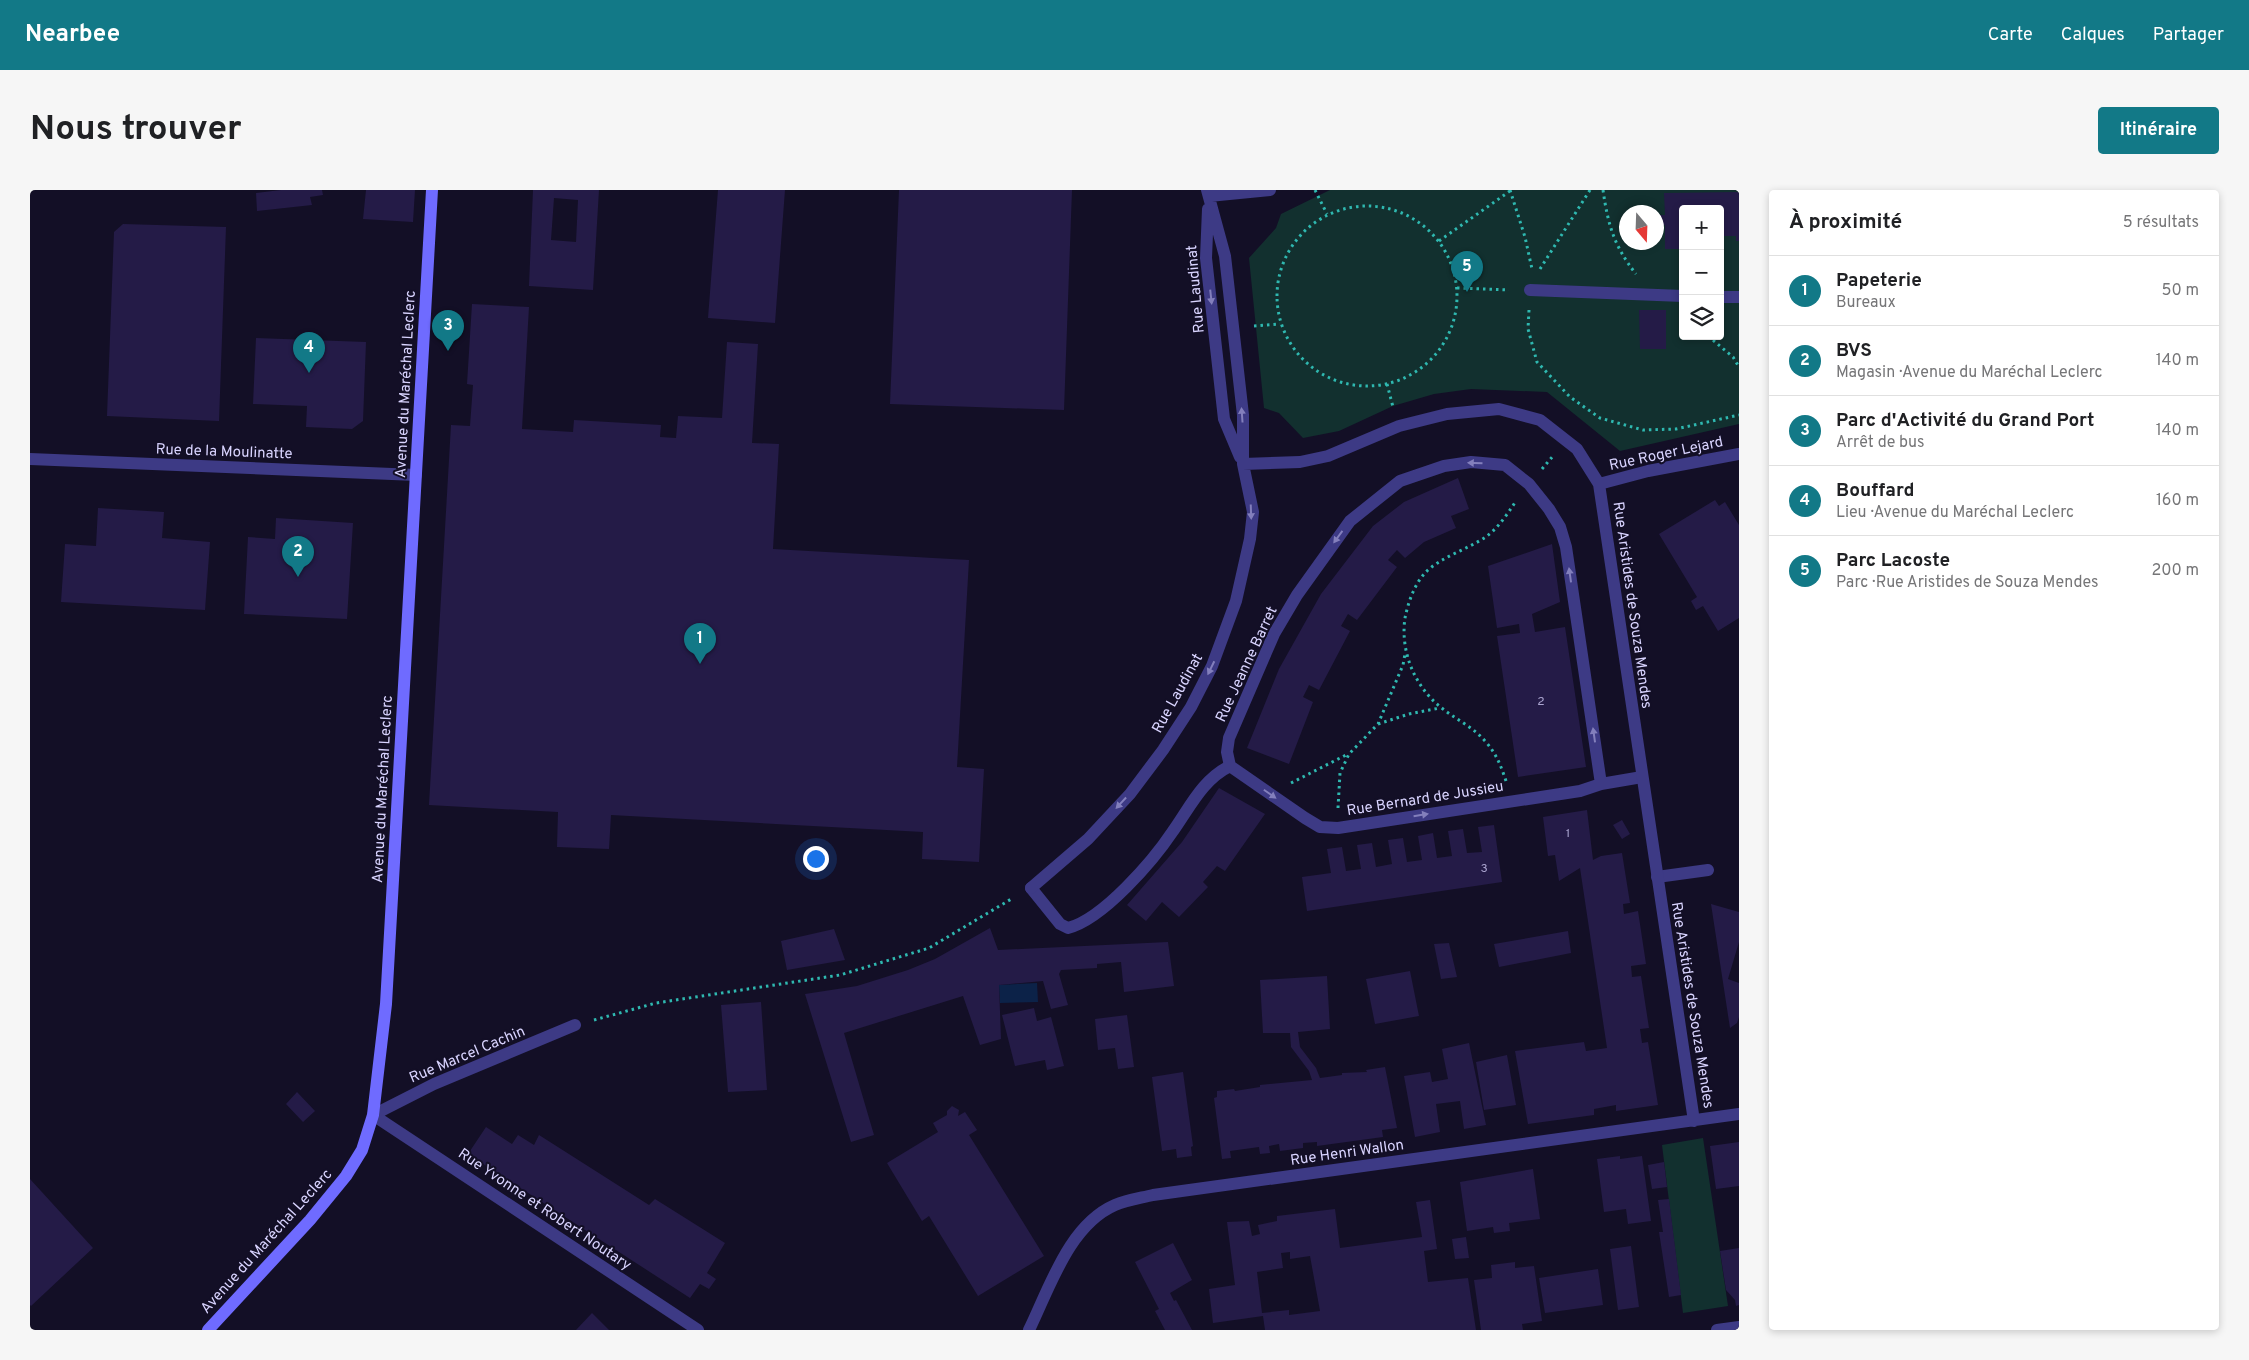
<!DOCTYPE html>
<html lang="fr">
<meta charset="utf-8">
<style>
body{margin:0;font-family:Overpass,sans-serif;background:#f6f6f6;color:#202124}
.controls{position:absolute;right:15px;top:15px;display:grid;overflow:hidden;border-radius:5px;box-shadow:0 2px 8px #0003}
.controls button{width:45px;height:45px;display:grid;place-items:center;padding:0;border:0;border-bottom:1px solid #e0e0e0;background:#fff;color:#202124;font:25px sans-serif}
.compass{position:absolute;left:1589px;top:15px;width:45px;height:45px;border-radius:50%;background:#fff;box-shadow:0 2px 8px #0003;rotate:161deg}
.you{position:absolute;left:785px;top:668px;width:18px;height:18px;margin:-12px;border:4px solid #fff;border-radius:50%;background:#1a73e8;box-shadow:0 0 0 8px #1a73e833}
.badge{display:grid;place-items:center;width:32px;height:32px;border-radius:50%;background:#127987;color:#fff;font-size:16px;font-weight:700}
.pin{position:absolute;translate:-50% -41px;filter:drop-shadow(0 1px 2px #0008)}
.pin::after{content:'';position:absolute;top:26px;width:18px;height:15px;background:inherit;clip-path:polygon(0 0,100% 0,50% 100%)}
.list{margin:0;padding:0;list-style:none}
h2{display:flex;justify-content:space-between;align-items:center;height:65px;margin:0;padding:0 20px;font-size:21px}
h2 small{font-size:16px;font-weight:400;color:#757577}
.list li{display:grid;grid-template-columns:32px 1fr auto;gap:15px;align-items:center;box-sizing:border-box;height:70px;padding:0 20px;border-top:1px solid #e0e0e0}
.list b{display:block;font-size:19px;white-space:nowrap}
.list p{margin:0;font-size:16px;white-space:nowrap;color:#757577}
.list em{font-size:16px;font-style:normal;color:#757577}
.icon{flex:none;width:28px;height:28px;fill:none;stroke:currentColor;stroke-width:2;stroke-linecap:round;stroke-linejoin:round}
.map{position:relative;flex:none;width:1709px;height:1140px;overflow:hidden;border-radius:5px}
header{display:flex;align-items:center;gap:30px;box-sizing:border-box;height:70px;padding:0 25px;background:#127987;color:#fff}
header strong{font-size:24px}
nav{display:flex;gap:28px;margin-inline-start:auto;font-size:18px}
.intro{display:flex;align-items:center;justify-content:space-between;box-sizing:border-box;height:120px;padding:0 30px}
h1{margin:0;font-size:35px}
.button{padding:12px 22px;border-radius:5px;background:#127987;color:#fff;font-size:18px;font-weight:700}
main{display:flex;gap:30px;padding:0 30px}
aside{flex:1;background:#fff;border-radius:5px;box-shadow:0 2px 8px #0003}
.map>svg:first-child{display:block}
.green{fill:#12302f;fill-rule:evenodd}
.water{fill:#0c2248}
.building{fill:#241b47;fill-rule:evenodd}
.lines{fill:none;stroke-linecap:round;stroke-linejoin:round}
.path{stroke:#2fb8b0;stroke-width:3;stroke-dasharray:2.5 4;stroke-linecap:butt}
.lane{stroke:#3d3a85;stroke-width:12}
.street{stroke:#3d3a85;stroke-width:12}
.secondary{stroke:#6f6bff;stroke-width:12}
.oneway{fill:#837fbc}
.labels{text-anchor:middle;stroke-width:4;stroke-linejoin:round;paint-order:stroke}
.number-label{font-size:12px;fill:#aca6d1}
.street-label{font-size:15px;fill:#d9d4ff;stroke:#130f26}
</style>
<header>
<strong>Nearbee</strong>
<nav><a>Carte</a><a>Calques</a><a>Partager</a></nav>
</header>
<div class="intro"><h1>Nous trouver</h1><a class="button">Itinéraire</a></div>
<main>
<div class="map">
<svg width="1709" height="1140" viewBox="0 0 1709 1140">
<rect width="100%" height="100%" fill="#130f26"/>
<path class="green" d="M1300,0h409v234l-119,27 -73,-59 -76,-3 -37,5 -41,12 -54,25 -36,7 -24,-25 -15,-5 -15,-150 27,-30 5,-14zM1653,19h37v127h-37zM1596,22h30v30h-30z
M1673,948l25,168 -45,7 -21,-168z"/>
<path class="water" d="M1007,793l1,19 -38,1 -1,-18z"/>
<path class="building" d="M251,0h41l1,5 -13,2 2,8 -55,6 -1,-18z
M336,0h49l-2,32 -50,-3z
M503,0h66l-6,100 -64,-4zM524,8l24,2 -2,42 -25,-2z
M688,0h67l-10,133 -67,-5z
M869,0h173l-8,220 -174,-6z
M1709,2v49h-3v-5h-16v-27h-37v40h-18v-24l-6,1v-11h6l-1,-22z
M93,34l103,3 -7,194 -112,-5 7,-184z
M442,114l57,3 -7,122 51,3 1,-12 87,5 -1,12 16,1 2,-22 44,2 5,-76 31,2 -6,99 27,1 -6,105 196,11 -12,207 27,2 -5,93 -57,-3 1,-27 -312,-17 -2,34 -52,-2 1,-35 -129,-7 22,-380 19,1 3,-41 -6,-1z
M1609,120h27v39h-26z
M226,148l110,4 -3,79 -11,8 -46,-2 1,-21 -54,-2z
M1428,288l11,31 -18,7 5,12 -32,14 -19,16 -8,-8 -9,10 9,7 -40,53 -9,-6 -7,12 9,5 -31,59 -10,-5 -6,12 10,5 -24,62 -42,-16 32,-79 42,-75 52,-68 31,-24z
M1685,310l4,6 6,-4 14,23v93l-21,13 -15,-25 -7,4 -5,-9 6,-4 -38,-63z
M68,318l66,4 -2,26 48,4 -5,68 -144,-8 4,-58 31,2z
M246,328l77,5 -6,96 -103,-5 4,-77 27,2z
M1522,354l8,58 -28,12 3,18 30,-5 21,140 -68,10 -21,-141 23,-3 -1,-9 -22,4 -9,-62z
M1189,598l46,26 -40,57 -8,-5 -14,16 5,5 -29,30 -17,-15 -16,19 -19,-16 55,-63z
M1557,620l6,50 8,-4 21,-3 8,50 -7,1 1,10 14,-3 8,53 -15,2 1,11 9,-1 8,52 -9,1 2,14 6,-1 10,63 -42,6v-6l-22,4v6l-66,9 -13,-73 69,-9 2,9 21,-3 -27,-180 -21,13 -4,-26 -7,1 -5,-39z
M1592,630l8,14 -8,5 -9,-14z
M1464,635l8,57 -195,29 -5,-34 29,-4 -4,-24 15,-2 4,24 15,-2 -4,-24 15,-2 4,24 16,-3 -4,-24 15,-2 4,24 15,-2 -4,-24 15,-3 4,25 15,-2 -4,-25 15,-2 4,24 15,-1 -4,-25z
M1681,714l28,8v30l-11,37 11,4v34l-2,6 -7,5z
M960,738l8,22 170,-8 6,44 -50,6 -3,-30 -24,2v4l-36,2 -2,4 9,31 -17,4 -8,-28 -44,4 2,54 -21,6 -17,-49 -119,37 30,102 -23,7 -46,-148 52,-8 51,-16 27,-11z
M804,739l11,31 -58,10 -6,-29z
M1538,741l3,22 -72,14 -5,-23z
M1419,753l8,34 -16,2 -7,-35z
M1380,781l9,45 -44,8 -9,-45z
M1297,786l3,53 -32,3 2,15 16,21 4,10 22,-3v-2l25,-1 -1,-2 19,-3 12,61 -15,2 1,7 -66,9v-4l-14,1v5l-23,3 -1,-7 -10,2 1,7 -10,1 -1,-7 -29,4 1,7 -9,1 -8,-61 3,-1v-6l17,-2 1,2 25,-4v-2l52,-5 -3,-9 -18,-24 -1,-14h-27l-3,-53z
M731,812l6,88 -39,2 -7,-87z
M1004,818l3,13 14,-4 13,49 -17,4 -2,-10 -30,6 -13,-51z
M1097,825l7,52 -16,2 -3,-21 -17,2 -3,-31z
M1439,853l17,82 -22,4 -4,-28 -24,3 4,28 -25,5 -11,-61 26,-4 2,10 16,-3 -6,-30z
M1477,865l9,50 -32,5 -8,-48z
M1153,882l10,74 -2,1 1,9 -15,2 -1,-9 -14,2 -10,-74z
M267,902l18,19 -12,11 -17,-18z
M922,916l7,4 -1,6 7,-4 12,18 -8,5 75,121 -66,40 -49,-80 -7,5 -35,-58 51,-31 -5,-9 14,-8v-4z
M456,937l26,17 6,-9 16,10 5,-10 110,70 6,-6 70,44 -18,30 9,6 -7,10 -9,-5 -10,14 -222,-144z
M1709,952v44l-23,3 -6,-43z
M1590,966v3l22,-3 9,65 -23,3 -2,-15 -22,3 -7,-53z
M1634,972l3,25 -15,2 -4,-24z
M1503,979l7,50 -31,4 1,8 -16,2 -1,-6 -26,4 -7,-49z
M0,989l63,69 -62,58 -1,-1z
M1639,1009l12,96 -12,2 -10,-65h4l-5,-32z
M1400,1010l7,49 -13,2 4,31 40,-4 8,52h-211l-2,-14 -50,7 -4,-34 26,-4 -8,-63 22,-1 3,15 8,-2 -2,-9 19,-4v-5l58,-7 5,39 82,-11 -6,-35zM1260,1062v7l20,-3 10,55 -31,4v-5l-27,3 -5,-41 26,-4 -2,-15z
M1436,1047l3,21 -14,1 -3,-20z
M1143,1053l19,37 -22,13 4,8 2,-1 16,30h-27l-10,-19 4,-2 -24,-47z
M1601,1056l8,61 -21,3 -8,-61z
M1709,1058v57l-3,1 -1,-6 -9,-10 -6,-39z
M1485,1072v6l19,-2 8,55 -20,3 1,6h-42l-7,-50 18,-2 -1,-13z
M1568,1079l5,36 -58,8 -6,-35z
M562,1123l17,17h-33z"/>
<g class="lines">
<path class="path" d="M1285,0l12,24
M1480,0l15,47 7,32
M1573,0c5,35 11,56 33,84
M1247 106a90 90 0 1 1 180 0a90 90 0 1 1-180 0Z
M1409,51l71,-50
M1510,79l50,-79
M1427,98l52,2
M1499,120l-1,19 9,33 33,35 30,21 43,12 33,-1 63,-14
M1224,136l26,-2
M1678,146l25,21 6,10
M1357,194l6,23
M1512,279l11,-13
M1348,534l31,-10 31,-6
M1476,591c-5,-15 -10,-28 -21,-40 -12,-14 -28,-21 -42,-32 -28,-21 -43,-57 -38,-91 3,-15 9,-33 20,-45 15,-16 44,-24 62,-37 12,-9 21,-23 29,-35
M1261,593l57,-29
M1308,618l2,-35 9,-19 29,-30 25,-59 2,-11
M564,830l62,-17 184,-28 89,-27 84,-50"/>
<path class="lane" d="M1500,100l153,6
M1690,107h19
M0,269l386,16
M1200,576l75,52 15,9 18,1 242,-37 21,-7 41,-7
M1627,687l51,-7
M1001,698l29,36 8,4c35,-9 85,-67 105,-97 17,-24 30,-52 57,-65l-3,-14 2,-14 45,-104 23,-39 53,-74 50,-40 44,-15 27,-4 34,3 24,19 20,25 11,18 6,20 35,237"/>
<path class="street" d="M1179,6l61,-6
M1178,19l-2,49 18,161 16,38
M1213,274l57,-2 28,-6 71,-30 48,-12 52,-5 41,11 37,29 22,35 95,637
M1569,294l49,-13 91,-17
M1001,698l57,-49 42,-45 33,-44 28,-43 21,-41 24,-65 14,-62 3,-27 -10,-48v-49l-18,-159 -18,-66
M545,835l-141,59 -61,31 325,215
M999,1140c21,-43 40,-105 86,-125 12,-5 26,-7 38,-10l586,-81
M1687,1140l22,-3"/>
<path class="secondary" d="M178,1140l102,-110 36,-44 16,-26 11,-35 13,-111 46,-814"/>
</g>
<defs><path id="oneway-solid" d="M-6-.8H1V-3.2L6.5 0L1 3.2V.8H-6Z" transform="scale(1.25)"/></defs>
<g class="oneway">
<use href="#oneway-solid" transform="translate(1181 107) rotate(84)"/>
<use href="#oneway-solid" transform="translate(1212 225) rotate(-94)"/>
<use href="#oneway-solid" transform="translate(1445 273) rotate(-178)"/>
<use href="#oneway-solid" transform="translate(1221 322) rotate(88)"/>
<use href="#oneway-solid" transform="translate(1308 347) rotate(126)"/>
<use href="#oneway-solid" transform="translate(1540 385) rotate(-98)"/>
<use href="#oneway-solid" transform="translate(1181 478) rotate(116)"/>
<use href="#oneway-solid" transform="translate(1564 545) rotate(-98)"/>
<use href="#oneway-solid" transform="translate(1240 604) rotate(35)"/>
<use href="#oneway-solid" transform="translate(1091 613) rotate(133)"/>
<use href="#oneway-solid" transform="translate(1391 625) rotate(-9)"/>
</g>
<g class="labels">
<g class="number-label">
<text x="1511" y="515">2</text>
<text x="1538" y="647">1</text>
<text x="1454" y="682">3</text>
</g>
<g class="street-label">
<text transform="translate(1165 99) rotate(-95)" y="5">Rue Laudinat</text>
<text transform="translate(375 194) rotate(-87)" y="5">Avenue du Maréchal Leclerc</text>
<text transform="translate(194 261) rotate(2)" y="5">Rue de la Moulinatte</text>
<text transform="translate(1636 263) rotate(-12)" y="5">Rue Roger Lejard</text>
<text transform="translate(1603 415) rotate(82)" y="5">Rue Aristides de Souza Mendes</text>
<text transform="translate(1216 474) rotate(-65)" y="5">Rue Jeanne Barret</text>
<text transform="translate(1147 503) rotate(-61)" y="5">Rue Laudinat</text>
<text transform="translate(352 599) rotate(-87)" y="5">Avenue du Maréchal Leclerc</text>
<text transform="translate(1395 608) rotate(-9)" y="5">Rue Bernard de Jussieu</text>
<text transform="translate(1663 815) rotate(81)" y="5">Rue Aristides de Souza Mendes</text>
<text transform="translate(437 864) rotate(-23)" y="5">Rue Marcel Cachin</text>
<text transform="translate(1317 962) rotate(-8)" y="5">Rue Henri Wallon</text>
<text transform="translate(515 1019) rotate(34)" y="5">Rue Yvonne et Robert Noutary</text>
<text transform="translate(236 1051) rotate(-48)" y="5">Avenue du Maréchal Leclerc</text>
</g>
</g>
</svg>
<div class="controls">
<button>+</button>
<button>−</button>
<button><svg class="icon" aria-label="layers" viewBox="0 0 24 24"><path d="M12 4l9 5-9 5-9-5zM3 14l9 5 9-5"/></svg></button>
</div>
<svg class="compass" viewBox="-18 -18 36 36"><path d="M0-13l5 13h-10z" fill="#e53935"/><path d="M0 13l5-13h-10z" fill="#757577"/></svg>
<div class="you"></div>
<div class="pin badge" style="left:670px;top:474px">1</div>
<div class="pin badge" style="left:268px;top:387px">2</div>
<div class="pin badge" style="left:418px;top:161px">3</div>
<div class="pin badge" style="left:279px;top:183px">4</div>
<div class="pin badge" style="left:1437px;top:102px">5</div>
</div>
<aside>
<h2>À proximité<small>5 résultats</small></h2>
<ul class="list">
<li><span class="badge">1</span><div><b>Papeterie</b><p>Bureaux</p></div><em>50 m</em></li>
<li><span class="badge">2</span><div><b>BVS</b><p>Magasin · Avenue du Maréchal Leclerc</p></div><em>140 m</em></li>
<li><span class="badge">3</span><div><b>Parc d'Activité du Grand Port</b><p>Arrêt de bus</p></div><em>140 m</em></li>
<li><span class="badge">4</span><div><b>Bouffard</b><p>Lieu · Avenue du Maréchal Leclerc</p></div><em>160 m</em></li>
<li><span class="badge">5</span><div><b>Parc Lacoste</b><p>Parc · Rue Aristides de Souza Mendes</p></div><em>200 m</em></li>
</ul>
</aside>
</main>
